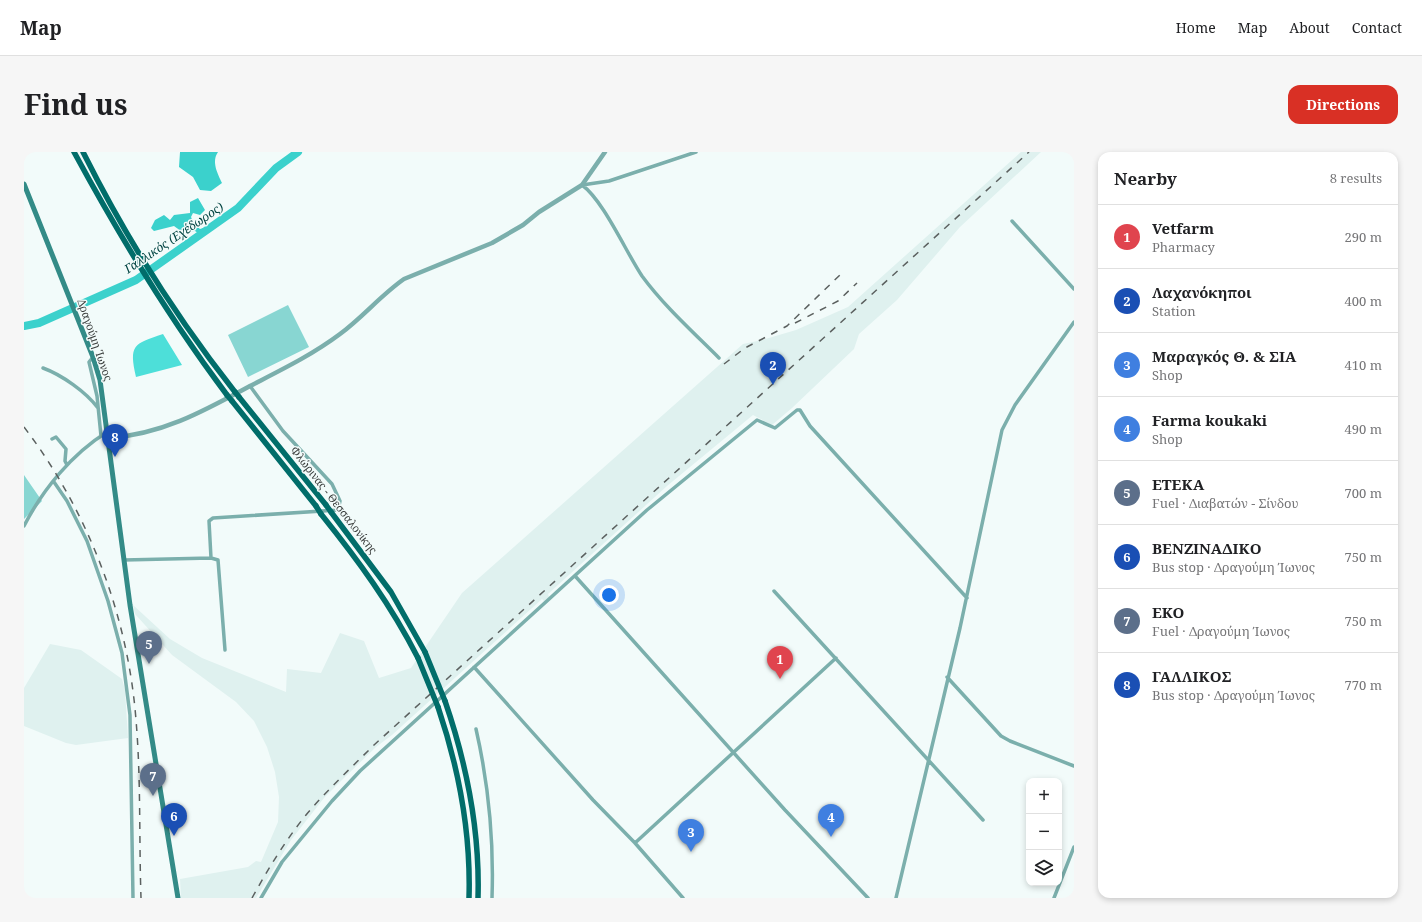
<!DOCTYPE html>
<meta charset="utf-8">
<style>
body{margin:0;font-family:"Noto Serif",serif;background:#f6f6f6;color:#202124}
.controls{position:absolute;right:12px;bottom:12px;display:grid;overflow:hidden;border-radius:8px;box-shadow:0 2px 6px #0003}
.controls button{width:36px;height:36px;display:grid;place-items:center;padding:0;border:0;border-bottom:1px solid #e0e0e0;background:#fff;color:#202124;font:20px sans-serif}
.you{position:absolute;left:585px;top:443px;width:14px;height:14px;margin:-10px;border:3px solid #fff;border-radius:50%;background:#1a73e8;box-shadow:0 0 0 6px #1a73e833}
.badge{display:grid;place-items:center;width:26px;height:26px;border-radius:50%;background:#d93025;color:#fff;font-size:13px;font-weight:700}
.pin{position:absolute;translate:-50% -33px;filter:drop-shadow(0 1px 2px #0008)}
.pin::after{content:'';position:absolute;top:21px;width:14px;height:12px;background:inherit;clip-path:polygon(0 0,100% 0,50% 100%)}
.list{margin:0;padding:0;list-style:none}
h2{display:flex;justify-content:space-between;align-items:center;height:52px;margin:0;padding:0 16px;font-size:17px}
h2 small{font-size:13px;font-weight:400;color:#757577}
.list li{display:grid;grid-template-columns:26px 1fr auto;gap:12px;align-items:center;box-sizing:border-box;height:64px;padding:0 16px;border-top:1px solid #e0e0e0}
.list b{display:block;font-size:15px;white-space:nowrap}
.list p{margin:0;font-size:13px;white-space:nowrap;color:#757577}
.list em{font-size:13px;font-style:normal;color:#757577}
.icon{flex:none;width:22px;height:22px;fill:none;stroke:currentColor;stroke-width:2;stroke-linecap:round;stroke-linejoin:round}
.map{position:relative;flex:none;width:1050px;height:746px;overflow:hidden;border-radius:12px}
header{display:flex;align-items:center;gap:24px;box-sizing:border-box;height:56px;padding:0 20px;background:#fff;border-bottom:1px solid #e0e0e0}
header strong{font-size:19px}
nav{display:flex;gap:22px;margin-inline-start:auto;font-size:14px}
.intro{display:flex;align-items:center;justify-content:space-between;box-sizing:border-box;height:96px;padding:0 24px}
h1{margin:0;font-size:28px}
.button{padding:10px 18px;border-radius:12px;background:#d93025;color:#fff;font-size:14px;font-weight:700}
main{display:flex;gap:24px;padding:0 24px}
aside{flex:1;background:#fff;border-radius:12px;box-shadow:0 2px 6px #0003}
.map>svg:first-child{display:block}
.built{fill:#dff1ef}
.green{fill:#88d6d2}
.forest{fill:#4ddfd9}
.water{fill:#3bd1cc}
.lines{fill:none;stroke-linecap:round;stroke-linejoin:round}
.river{stroke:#3bd1cc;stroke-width:8}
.minor{stroke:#7bafac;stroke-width:3.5}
.tertiary{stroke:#7bafac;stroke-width:4.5}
.secondary{stroke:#338b87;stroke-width:5}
.primary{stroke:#016d6a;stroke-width:5.5}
.rail{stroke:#5b605f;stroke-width:1.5;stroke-dasharray:7 7;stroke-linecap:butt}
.primary-bridge{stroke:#016d6a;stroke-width:5.5}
.labels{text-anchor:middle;stroke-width:3;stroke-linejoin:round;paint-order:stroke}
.street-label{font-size:11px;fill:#3a3e3d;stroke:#f2fbfa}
.water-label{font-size:12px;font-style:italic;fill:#004341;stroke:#f2fbfa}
</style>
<header>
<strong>Map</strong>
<nav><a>Home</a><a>Map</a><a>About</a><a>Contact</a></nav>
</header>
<div class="intro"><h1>Find us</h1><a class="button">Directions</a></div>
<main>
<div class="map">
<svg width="1050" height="746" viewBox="0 0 1050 746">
<rect width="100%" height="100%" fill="#f2fbfa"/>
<path class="built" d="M997,0h20l-81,75 -63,73 -38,34 -5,15 -62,59 -20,17 -19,-10 -86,71 -119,108 1,3 -5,4 -2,-2 -150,136 -16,12 -32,31 -20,20 -33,42 -35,58h-75l-1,-19 68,-12 8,-6 5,1 17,-40 1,-25 -4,-25 -8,-25 -13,-26 -18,-19 -64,-47 -37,-41 -2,-9 37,34 32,19 84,34 1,-23 34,4 19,-40 24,8 15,37 32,-10 51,-75 281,-249 19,-4 34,-10 52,-23z
M26,492l31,6 41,29 3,11 3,48 -52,7 -10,-2 -42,-17v-38z"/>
<path class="green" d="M264,153l21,42 -61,30 -20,-42z
M0,323l18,26 -18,18z"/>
<path class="forest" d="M139,182l19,31 -46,12c-7,-32 -3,-33 27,-43z"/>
<path class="water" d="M156,0h38c-7,10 0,22 4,31l-11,8 -11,-1 -7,-13 -14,-10z
M174,46l7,12 -5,5 -7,-2 -2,4 4,8 5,4 14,-4 -16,8 -3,-2 -13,1 -8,-6 -20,5 -3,-3 4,-8 9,-5 6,5 4,-5 16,-2v-11z"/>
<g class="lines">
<path class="river" d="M0,174l15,-3 97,-43 102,-72 38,-40 22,-16"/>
<path class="minor" d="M558,33c21,15 44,67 60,91 22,30 51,56 77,82
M558,33l27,-4 87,-29
M988,69l62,68
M69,205l-4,5 8,34 4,40
M19,216c19,7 43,24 55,40
M28,287l4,-2 10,12 -1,12 2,4
M30,330l13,19 20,40 21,60 14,52 8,62 3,183
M0,374c19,-37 48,-72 83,-94
M187,406l-2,-37 4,-3 125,-8 2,-9 -8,-17 -49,-53 -33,-45
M100,408l87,-2 7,2 7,90
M552,425l209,233 83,88
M750,439l209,229
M450,515l119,133 42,43 48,55
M923,525l54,59 9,5 64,25
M452,577c13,57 18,111 16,169
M611,691l201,-185
M237,746l21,-36 50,-61 28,-30 287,-261 110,-90 18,8 22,-18h3l10,16 157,172
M872,746l64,-270 42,-198 13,-25 59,-83
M1030,746l20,-51"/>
<path class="tertiary" d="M84,286c53,-3 96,-27 142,-52 31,-16 62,-31 90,-52 23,-17 41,-39 64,-55l88,-36 31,-18 16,-13 43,-27 23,-33"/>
<path class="secondary" d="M0,32l69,173 7,23 30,225 48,293"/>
<path class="primary" d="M50,0c46,85 95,166 153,243
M59,0c43,86 93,165 152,240
M215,245l87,108
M208,249l84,105
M307,360l60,80 34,60
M297,362c37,46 70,91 97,144
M421,549c22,64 35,129 33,197
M414,555c21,62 33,125 31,191"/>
<path class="rail" d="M771,171l43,-22 19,-18
M700,212l21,-16 42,-22 55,-53
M0,275c64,84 104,188 112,293 5,59 3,119 5,178
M228,746c16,-29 33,-57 54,-83 21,-25 45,-47 68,-70l655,-593"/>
<path class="primary-bridge" d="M211,240l4,5
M203,243l5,6
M302,353l5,7
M292,354l5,8
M401,500l20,49
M394,506l20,49"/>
</g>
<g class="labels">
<g class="street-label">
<text transform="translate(71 188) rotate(71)" y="4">Δραγούμη Ίωνος</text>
<text transform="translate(310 348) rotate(52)" y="4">Φλώρινας - Θεσσαλονίκης</text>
</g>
<g class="water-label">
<text transform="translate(150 86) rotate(-34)" y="4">Γαλλικός (Εχέδωρος)</text>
</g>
</g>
</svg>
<div class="controls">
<button>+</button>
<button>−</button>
<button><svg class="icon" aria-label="layers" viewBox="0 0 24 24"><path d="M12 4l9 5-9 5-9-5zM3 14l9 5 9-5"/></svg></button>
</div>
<div class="you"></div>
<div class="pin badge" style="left:756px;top:527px;background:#e0444e">1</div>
<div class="pin badge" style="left:749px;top:233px;background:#1a4fb4">2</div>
<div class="pin badge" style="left:667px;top:700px;background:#3f7fe0">3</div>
<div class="pin badge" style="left:807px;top:685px;background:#3f7fe0">4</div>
<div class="pin badge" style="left:125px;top:512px;background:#5c6f8a">5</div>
<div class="pin badge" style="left:150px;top:684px;background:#1a4fb4">6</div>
<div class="pin badge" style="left:129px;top:644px;background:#5c6f8a">7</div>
<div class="pin badge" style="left:91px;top:305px;background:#1a4fb4">8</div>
</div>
<aside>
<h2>Nearby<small>8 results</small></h2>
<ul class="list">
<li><span class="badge" style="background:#e0444e">1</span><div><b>Vetfarm</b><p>Pharmacy</p></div><em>290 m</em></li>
<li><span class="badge" style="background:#1a4fb4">2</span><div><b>Λαχανόκηποι</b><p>Station</p></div><em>400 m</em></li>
<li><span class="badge" style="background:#3f7fe0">3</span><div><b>Μαραγκός Θ. &amp; ΣΙΑ</b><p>Shop</p></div><em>410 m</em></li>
<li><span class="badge" style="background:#3f7fe0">4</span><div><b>Farma koukaki</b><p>Shop</p></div><em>490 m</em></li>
<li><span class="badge" style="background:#5c6f8a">5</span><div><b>ΕΤΕΚΑ</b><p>Fuel · Διαβατών - Σίνδου</p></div><em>700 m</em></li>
<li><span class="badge" style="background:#1a4fb4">6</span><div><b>ΒΕΝΖΙΝΑΔΙΚΟ</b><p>Bus stop · Δραγούμη Ίωνος</p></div><em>750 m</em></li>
<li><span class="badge" style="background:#5c6f8a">7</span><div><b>EKO</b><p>Fuel · Δραγούμη Ίωνος</p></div><em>750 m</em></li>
<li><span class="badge" style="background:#1a4fb4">8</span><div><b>ΓΑΛΛΙΚΟΣ</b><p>Bus stop · Δραγούμη Ίωνος</p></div><em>770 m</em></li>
</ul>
</aside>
</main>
